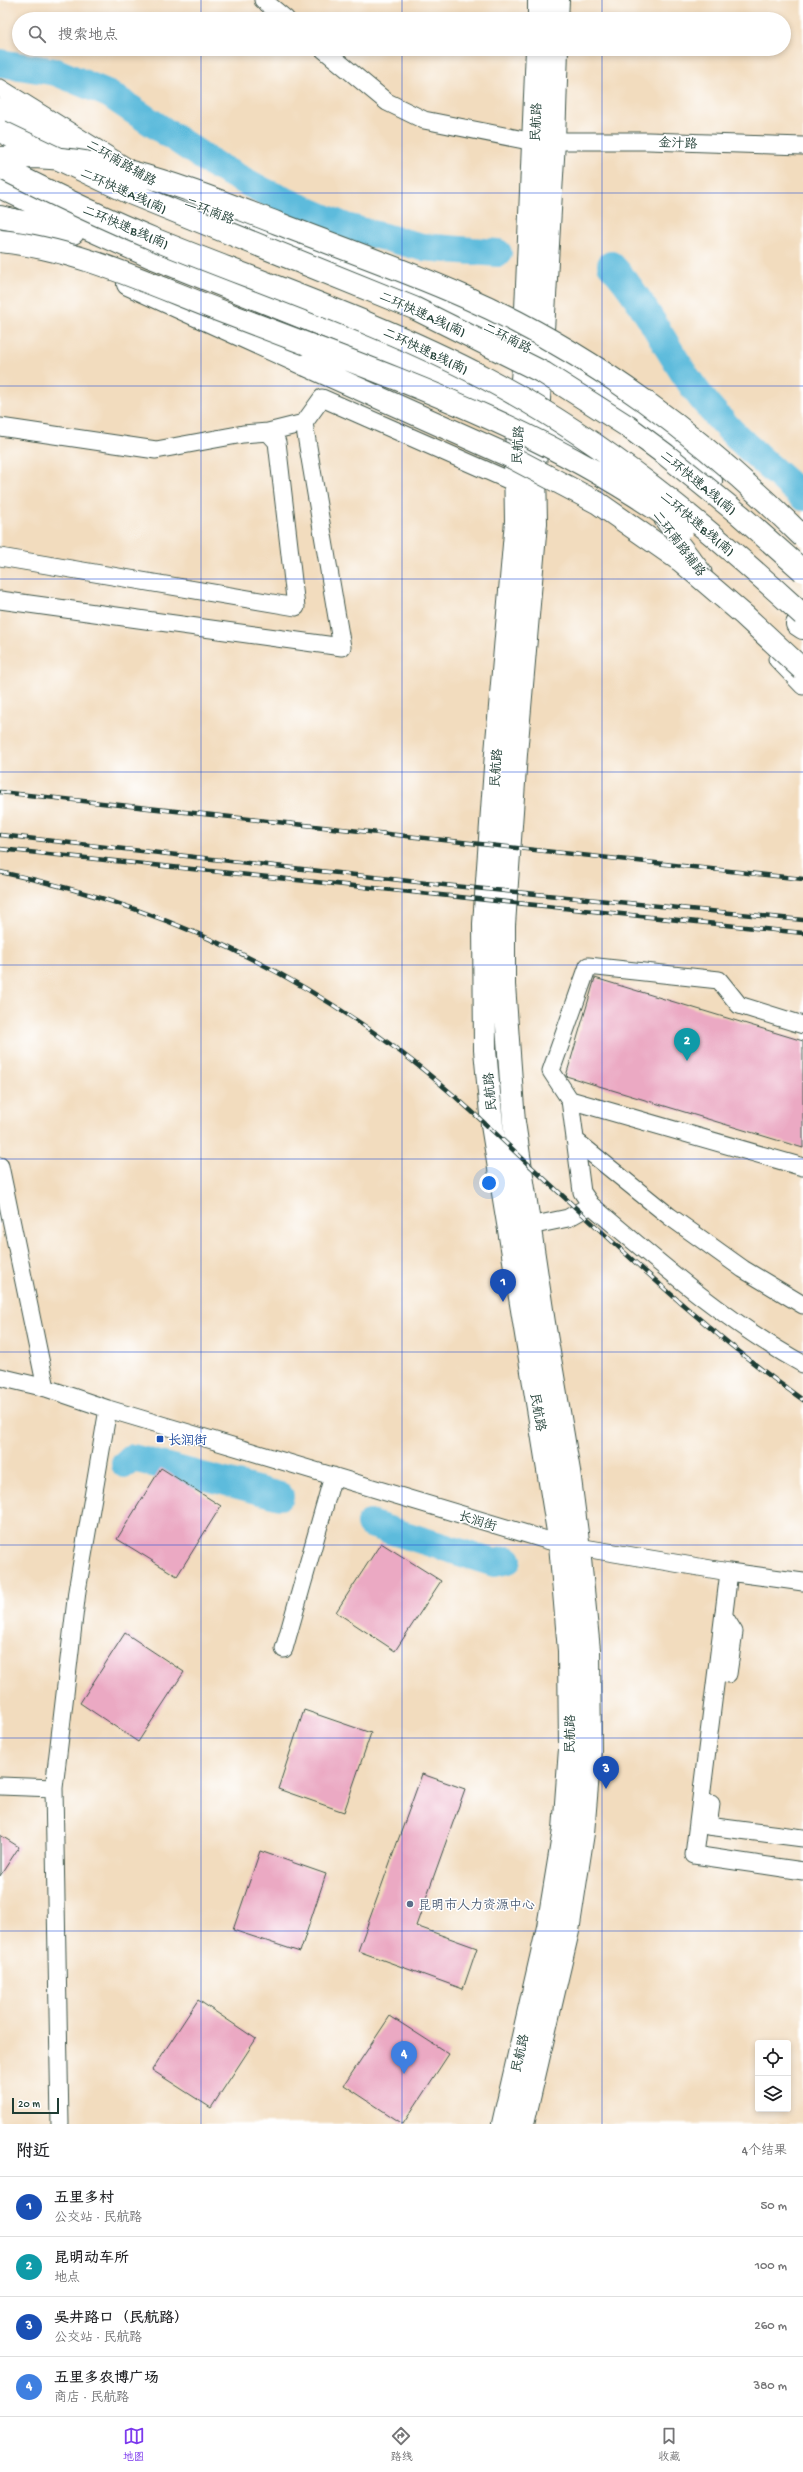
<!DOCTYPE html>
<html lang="zh">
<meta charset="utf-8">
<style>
body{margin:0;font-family:"Gochi Hand","LXGW WenKai TC",sans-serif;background:#f2f2f2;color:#202124}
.controls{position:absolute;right:12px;bottom:12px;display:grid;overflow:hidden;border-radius:4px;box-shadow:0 2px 6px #0003}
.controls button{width:36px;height:36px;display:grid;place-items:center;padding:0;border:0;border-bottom:1px solid #e0e0e0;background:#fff;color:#202124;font:20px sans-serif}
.scale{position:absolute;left:12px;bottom:10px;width:47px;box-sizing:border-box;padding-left:4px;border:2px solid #1f3d34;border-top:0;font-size:11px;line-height:14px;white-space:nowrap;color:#1f3d34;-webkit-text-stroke:3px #fff;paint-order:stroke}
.you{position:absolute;left:489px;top:1183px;width:14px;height:14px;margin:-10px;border:3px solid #fff;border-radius:50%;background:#1a73e8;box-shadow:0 0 0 6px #1a73e833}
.badge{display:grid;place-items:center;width:26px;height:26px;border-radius:50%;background:#7c3aed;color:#fff;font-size:13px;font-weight:700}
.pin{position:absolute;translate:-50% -33px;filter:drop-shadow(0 1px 2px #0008)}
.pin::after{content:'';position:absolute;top:21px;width:14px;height:12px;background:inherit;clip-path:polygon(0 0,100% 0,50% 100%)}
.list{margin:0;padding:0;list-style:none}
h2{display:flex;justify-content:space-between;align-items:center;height:52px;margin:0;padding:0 16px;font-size:17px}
h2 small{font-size:13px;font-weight:400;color:#757577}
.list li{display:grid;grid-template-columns:26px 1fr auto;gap:12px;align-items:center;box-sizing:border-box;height:60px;padding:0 16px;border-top:1px solid #e0e0e0}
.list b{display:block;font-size:15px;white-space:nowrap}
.list p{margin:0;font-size:13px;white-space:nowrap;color:#757577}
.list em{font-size:13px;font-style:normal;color:#757577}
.icon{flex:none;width:22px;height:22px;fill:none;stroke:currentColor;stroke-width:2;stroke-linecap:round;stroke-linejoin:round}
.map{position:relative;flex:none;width:803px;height:2124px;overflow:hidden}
.search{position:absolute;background:#fff;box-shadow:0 2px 6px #0003;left:12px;right:12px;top:12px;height:44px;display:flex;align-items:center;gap:10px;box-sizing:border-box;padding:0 14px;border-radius:22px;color:#757577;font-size:15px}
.sheet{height:292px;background:#fff}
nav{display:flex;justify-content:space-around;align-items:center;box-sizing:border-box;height:56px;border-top:1px solid #e0e0e0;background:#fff;font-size:11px;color:#757577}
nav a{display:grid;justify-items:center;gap:2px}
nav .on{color:#7c3aed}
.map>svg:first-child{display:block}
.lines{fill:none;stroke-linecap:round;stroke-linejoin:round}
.river{stroke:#5dbbdc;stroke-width:28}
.building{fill:#eba9c3}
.minor-casing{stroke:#3f5549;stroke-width:19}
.major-casing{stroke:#3f5549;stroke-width:24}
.highway-casing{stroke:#3f5549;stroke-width:24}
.minor{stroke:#fff;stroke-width:17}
.major{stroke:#fff;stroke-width:22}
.highway{stroke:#fff;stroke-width:22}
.rail-casing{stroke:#1f3d34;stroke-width:4.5}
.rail{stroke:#fff;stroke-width:3;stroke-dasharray:9;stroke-linecap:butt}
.highway-bridge-casing{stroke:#3f5549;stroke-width:24;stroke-linecap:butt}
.highway-bridge{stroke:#fff;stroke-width:22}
.grid{fill:none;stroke:#1d4ed8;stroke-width:1;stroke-opacity:0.55}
.transit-dot{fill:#1a4fb4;stroke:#fff;stroke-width:1.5}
.service-dot{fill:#5c6f8a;stroke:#fff;stroke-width:1.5}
.labels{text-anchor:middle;stroke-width:3;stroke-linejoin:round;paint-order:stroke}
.street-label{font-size:13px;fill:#1f3d34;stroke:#fff}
.transit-label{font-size:13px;fill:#164399;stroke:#fff;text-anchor:start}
.service-label{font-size:13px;fill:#4e5e75;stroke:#fff;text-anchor:start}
</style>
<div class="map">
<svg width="803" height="2124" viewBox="0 0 803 2124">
<rect width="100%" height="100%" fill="#fff"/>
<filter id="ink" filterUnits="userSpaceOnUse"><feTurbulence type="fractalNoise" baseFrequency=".025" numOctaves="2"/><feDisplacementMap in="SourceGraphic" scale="8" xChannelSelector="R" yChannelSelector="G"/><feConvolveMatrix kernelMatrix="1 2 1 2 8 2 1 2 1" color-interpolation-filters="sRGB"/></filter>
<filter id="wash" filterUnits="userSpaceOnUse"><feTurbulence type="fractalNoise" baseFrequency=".012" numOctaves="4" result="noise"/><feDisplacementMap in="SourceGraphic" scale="16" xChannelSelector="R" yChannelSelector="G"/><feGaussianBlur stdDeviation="0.9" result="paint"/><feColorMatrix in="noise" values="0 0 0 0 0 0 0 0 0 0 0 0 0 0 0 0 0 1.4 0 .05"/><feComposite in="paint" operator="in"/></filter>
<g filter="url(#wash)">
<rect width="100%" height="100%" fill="#f2dcbe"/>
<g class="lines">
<path class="river" d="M0,63l56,9 53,22 106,71 48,26 83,36 76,20 76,6
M611,265c33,35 53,81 81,120 30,43 72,76 111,112
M125,1464l8,-6 147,38
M370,1524l124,39 14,-3"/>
</g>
<g id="blocks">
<path class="building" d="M595,978l208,63v107l-237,-72z
M161,1468l60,38 -44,70 -60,-37z
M381,1543l60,38 -46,70 -59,-39z
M125,1633l59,39 -46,70 -58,-39z
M304,1710l67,23 -27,79 -66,-23z
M422,1774l43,15 -49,137 61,22 -14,41 -105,-38z
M0,1835l19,12 -19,29z
M260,1851l66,23 -26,78 -67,-22z
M198,2000l58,39 -45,69 -59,-38z
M390,2016l59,38 -46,70 -59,-39z"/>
</g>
</g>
<g filter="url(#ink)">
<use href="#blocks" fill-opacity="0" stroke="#3f5549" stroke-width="1"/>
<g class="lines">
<defs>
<path id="minor" d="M263,0l23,19
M323,49l64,53 37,18 110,22
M0,88l127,79
M554,141h94l155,5
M0,427l156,23 87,-16 25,-2 9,10 19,165 -296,-50
M268,432l36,-9
M663,520l40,52
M0,600l342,47 -38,-224 18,-25 193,85
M777,659l26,27
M803,1025l-64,-20 -20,-25 -131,-14 -37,105 19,29 12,92 9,13c67,57 134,116 212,159
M570,1100l233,67
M575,1140l94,76 74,53 60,36
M0,1166l46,222
M530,1226l38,-8 23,-13
M0,1377l46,11 62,21 452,135 169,28 74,10
M729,1572l-35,283 109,16
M724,1616l10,16 -6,42
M284,1649l49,-173
M0,1786l54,2
M711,1804l-3,22 95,12
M60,2124l-6,-336 23,-197 31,-182"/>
<path id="major" d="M539,19v-19
M557,19l1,-19
M0,109l31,19 67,34
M0,187l71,34 78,35 245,98 191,92
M174,195c189,74 390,140 537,286
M0,217l73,16
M503,2124l45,-197 16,-97 6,-81 -1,-98 -9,-107 -68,-419 -7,-75 -1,-126 12,-171 20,-232 -1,-63 9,-101 13,-308
M523,2124l45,-193 15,-98 7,-83 -1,-100 -10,-101 -10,-78 -25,-148 -30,-201 -10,-137v-60l12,-171 20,-231 -1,-55 19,-327 3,-92"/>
<path id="highway" d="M128,284l178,81
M797,624l6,4"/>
</defs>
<use href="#minor" class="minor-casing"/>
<use href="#major" class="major-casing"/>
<use href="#highway" class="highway-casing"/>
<use href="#minor" class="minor"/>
<use href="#major" class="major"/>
<use href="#highway" class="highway"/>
<defs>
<path id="rail" d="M0,792l803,87
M0,835l444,50 359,35
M0,849l803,84
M0,872c151,31 289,93 411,188 41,32 79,68 117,104 89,81 176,166 275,236"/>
</defs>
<use href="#rail" class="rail-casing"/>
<use href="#rail" class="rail"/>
<defs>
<path id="highway-bridge" d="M0,131l130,62 284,115 130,65 83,53 39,29 74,60 63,56
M0,158c97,-8 188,31 277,65 62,24 125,46 186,73 130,57 240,142 340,241
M0,167c51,26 103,51 156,73 111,45 225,83 331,139 118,62 218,146 316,236
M0,241c80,8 156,46 231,74 155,60 317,114 452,213
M306,365l203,91 89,47 83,58 63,54 59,55"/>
</defs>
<use href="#highway-bridge" class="highway-bridge-casing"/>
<use href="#highway-bridge" class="highway-bridge"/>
</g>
</g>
<path class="grid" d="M201,0v19M402,0v19M602,0v19M201,49v2075M402,49v2075M602,49v2075M0,193h803M0,386h803M0,579h803M0,772h803M0,965h803M0,1159h803M0,1352h803M0,1545h803M0,1738h803M0,1931h803"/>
<rect class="transit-dot" x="156" y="1435" width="8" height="8" rx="2"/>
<circle class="service-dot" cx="410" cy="1904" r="4"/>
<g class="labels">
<g class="street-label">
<text transform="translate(535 122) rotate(-88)" y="5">民航路</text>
<text transform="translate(678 142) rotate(2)" y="5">金汁路</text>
<text transform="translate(122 162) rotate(30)" y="5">二环南路辅路</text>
<text transform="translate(124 190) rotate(24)" y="5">二环快速A线(南)</text>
<text transform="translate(210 210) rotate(21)" y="5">二环南路</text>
<text transform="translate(126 226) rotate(23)" y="5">二环快速B线(南)</text>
<text transform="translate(423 313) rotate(24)" y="5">二环快速A线(南)</text>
<text transform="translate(508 337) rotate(27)" y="5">二环南路</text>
<text transform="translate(426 350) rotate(25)" y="5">二环快速B线(南)</text>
<text transform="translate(517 445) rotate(-87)" y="5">民航路</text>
<text transform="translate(699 482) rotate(39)" y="5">二环快速A线(南)</text>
<text transform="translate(698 523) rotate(40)" y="5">二环快速B线(南)</text>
<text transform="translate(680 543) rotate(53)" y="5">二环南路辅路</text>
<text transform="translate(495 768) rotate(-86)" y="5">民航路</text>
<text transform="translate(489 1092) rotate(-95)" y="5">民航路</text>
<text transform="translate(539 1412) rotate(80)" y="5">民航路</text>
<text transform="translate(478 1520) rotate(17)" y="5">长润街</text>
<text transform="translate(569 1734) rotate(-89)" y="5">民航路</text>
<text transform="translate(519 2053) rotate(-77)" y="5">民航路</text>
</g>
<g class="transit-label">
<text x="168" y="1444">长润街</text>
</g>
<g class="service-label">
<text x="418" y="1909">昆明市人力资源中心</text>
</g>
</g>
</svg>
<div class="controls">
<button><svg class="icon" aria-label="locate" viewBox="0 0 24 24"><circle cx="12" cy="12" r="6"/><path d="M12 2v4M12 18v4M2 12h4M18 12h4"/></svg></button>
<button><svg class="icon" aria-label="layers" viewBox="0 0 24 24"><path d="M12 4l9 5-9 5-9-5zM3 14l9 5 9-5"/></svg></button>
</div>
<div class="scale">20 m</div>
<div class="you"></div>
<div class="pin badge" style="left:503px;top:1302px;background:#1a4fb4">1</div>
<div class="pin badge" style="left:687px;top:1061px;background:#0f9aa8">2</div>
<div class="pin badge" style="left:606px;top:1789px;background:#1a4fb4">3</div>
<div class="pin badge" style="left:404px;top:2074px;background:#3f7fe0">4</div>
<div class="search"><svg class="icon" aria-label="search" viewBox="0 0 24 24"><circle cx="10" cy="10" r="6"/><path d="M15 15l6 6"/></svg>搜索地点</div>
</div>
<section class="sheet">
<h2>附近<small>4个结果</small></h2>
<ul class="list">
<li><span class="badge" style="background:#1a4fb4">1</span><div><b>五里多村</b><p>公交站 · 民航路</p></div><em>50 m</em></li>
<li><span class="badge" style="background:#0f9aa8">2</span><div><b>昆明动车所</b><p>地点</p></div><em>100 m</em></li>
<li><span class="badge" style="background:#1a4fb4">3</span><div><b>吴井路口（民航路）</b><p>公交站 · 民航路</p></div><em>260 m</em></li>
<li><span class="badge" style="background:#3f7fe0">4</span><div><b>五里多农博广场</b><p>商店 · 民航路</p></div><em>380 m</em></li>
</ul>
</section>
<nav>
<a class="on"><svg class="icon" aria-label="map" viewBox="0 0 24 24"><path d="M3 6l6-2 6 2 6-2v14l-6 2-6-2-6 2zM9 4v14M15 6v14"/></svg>地图</a>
<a><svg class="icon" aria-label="directions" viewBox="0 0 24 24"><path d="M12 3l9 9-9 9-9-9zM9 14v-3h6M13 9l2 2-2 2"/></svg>路线</a>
<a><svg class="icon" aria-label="saved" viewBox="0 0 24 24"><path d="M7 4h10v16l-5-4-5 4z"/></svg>收藏</a>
</nav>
